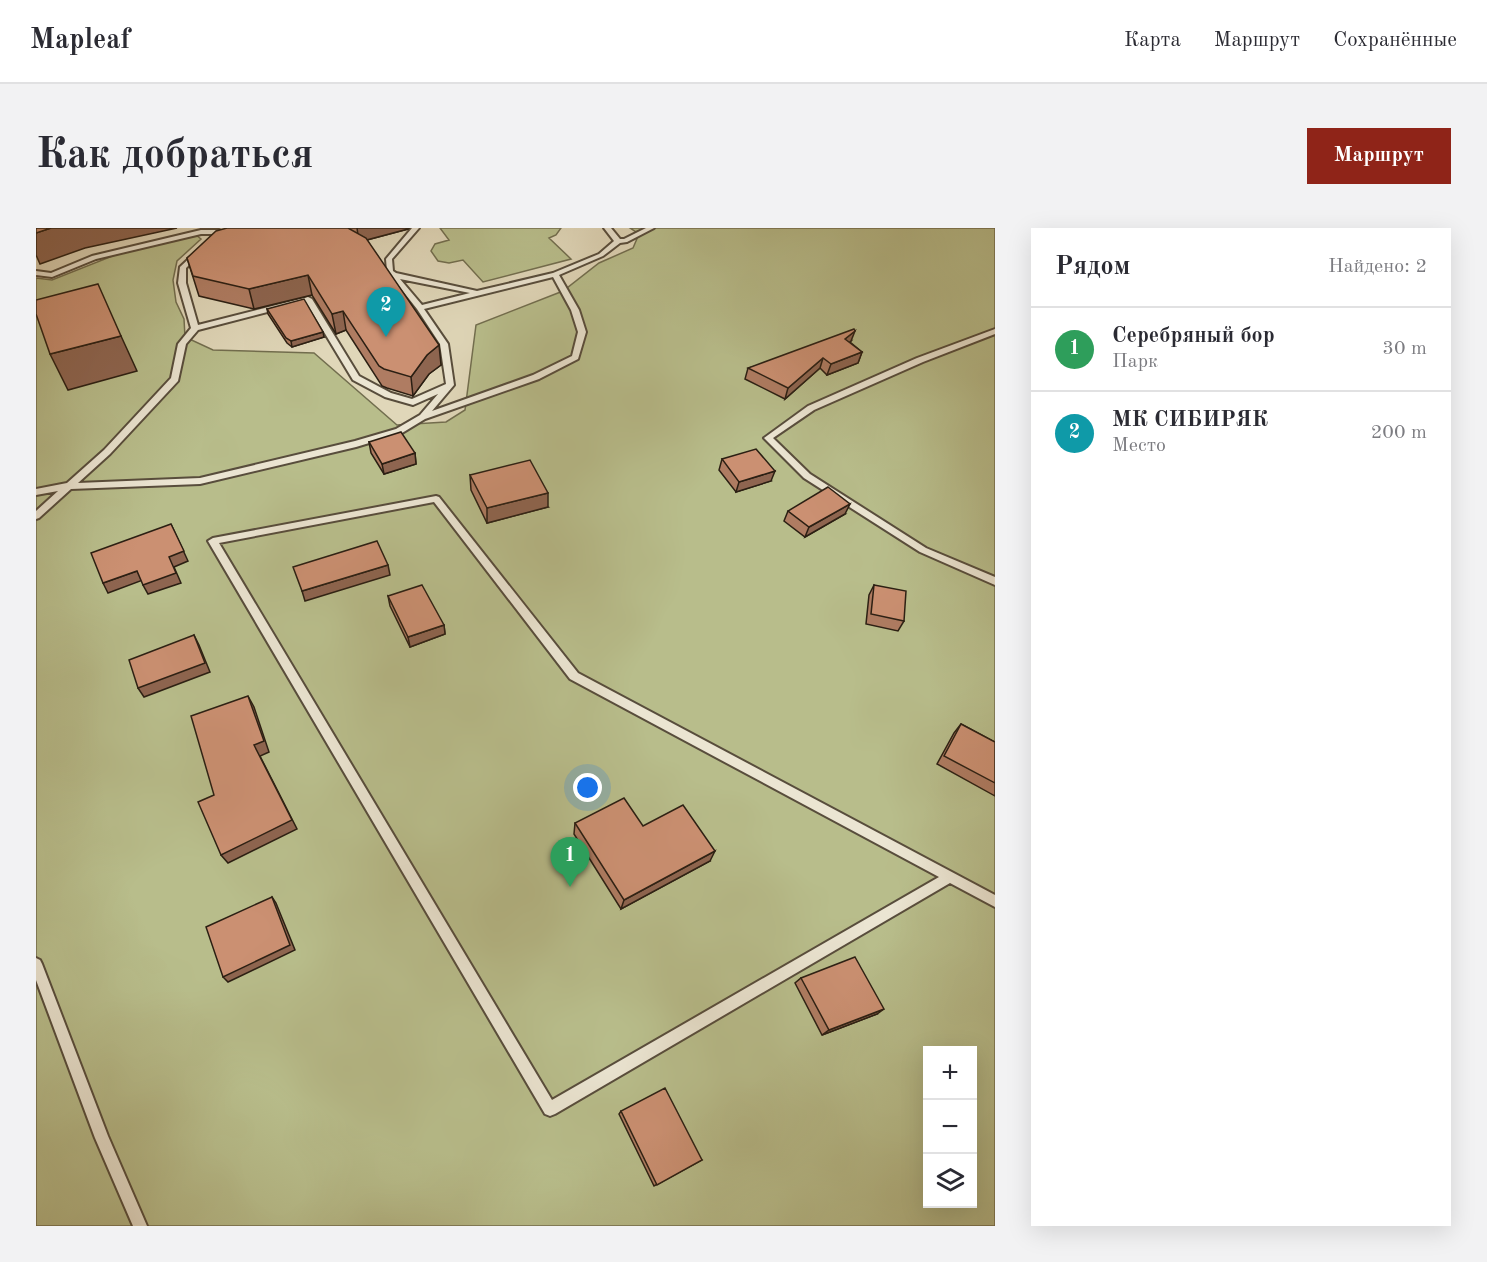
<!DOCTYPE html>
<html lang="ru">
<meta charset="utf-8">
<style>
body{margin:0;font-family:"Old Standard TT",serif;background:#f2f2f3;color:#2b2b33}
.controls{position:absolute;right:18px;bottom:18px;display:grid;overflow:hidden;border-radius:0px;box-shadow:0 6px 24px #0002}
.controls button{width:54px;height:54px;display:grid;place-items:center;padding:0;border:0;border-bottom:2px solid #e1e1e2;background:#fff;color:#2b2b33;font:30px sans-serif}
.you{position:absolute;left:552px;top:560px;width:21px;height:21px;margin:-15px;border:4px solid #fff;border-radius:50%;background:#1a73e8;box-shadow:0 0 0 9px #1a73e833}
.badge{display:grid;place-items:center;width:39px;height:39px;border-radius:50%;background:#8f2418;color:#fff;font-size:20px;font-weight:700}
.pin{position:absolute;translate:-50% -50px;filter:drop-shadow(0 2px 3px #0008)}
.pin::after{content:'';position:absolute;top:32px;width:21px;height:18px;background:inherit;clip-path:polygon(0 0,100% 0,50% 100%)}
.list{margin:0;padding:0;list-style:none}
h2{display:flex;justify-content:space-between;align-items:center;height:78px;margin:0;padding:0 24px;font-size:26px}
h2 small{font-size:20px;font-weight:400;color:#7c7c81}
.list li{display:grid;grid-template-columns:39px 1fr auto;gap:18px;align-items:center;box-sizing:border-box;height:84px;padding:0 24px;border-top:2px solid #e1e1e2}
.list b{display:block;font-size:22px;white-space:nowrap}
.list p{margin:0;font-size:20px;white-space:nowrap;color:#7c7c81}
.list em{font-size:20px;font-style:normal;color:#7c7c81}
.icon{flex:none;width:33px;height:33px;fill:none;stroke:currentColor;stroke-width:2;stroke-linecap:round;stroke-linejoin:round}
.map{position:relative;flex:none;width:959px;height:998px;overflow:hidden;border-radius:0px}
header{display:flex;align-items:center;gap:36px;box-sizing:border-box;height:84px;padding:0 30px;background:#fff;border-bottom:2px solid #e1e1e2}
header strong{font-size:28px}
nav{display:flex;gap:33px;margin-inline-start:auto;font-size:21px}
.intro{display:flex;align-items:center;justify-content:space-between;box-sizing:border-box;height:144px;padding:0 36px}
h1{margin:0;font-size:42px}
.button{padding:15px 27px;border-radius:0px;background:#8f2418;color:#fff;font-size:21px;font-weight:700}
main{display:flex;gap:36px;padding:0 36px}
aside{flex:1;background:#fff;border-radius:0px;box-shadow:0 6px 24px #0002}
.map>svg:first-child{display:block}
.green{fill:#b8bd8b;stroke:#726e4f;stroke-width:1.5;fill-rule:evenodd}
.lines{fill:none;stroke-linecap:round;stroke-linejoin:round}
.service-casing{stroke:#584d3c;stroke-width:4}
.service{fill:#ebe5d2;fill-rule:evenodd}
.wall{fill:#af7c62;stroke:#2b1f13;stroke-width:1.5}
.shaded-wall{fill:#8e6550;stroke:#2b1f13;stroke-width:1.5}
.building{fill:#cb9072;stroke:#2b1f13;stroke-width:1.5}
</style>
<header>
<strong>Mapleaf</strong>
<nav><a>Карта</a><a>Маршрут</a><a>Сохранённые</a></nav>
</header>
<div class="intro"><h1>Как добраться</h1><a class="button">Маршрут</a></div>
<main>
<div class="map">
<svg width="959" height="998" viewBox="0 0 959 998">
<rect width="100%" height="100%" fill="#e0d7b9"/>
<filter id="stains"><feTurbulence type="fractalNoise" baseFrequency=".00333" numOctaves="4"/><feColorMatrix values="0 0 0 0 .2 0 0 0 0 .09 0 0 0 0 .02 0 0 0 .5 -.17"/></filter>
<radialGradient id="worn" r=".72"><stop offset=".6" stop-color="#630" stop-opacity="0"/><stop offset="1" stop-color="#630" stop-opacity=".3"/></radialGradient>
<path class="green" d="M404,0h121l-5,7 -7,3 22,21 -88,23 -20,-22 -14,3 -11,-2 -7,-10 4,-7 14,-4z
M594,0h365v998h-959v-948l16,2 68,-27 76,-18 5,4 -24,22 -4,19 3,22 8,17 1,18 28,13 101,3 83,72 49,-3 19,-12 11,-85 87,-34 36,-28 34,-15 6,-14zM892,822h44v154h-44z"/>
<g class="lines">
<defs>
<path id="service" d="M376,0h7l-27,31 1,12 3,2 81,18 76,-18 46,-19 15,-13 -10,-13h7l9,11h4l22,-11h8l-27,14 -7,1 -17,13 -44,19 20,35 7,22 -8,27 -39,20 -114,40 -23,14 -46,14 -156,37 -129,5 -32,29 -3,1v-8l22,-20 -22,4v-6l31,-6 37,-33 67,-72 7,-34 13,-16 -13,-45 2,-16 16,-15 5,1 -15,15v15l12,42 110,-28 4,2 47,77 32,17 21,6 34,-15 -6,-40 -23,-35 -30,-38 -1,-12zM517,49l18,33 7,22 -6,24 -39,19 -101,36 22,-26 -6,-41 -24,-35zM364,51l70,14 -48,12zM270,74l47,78 32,17 28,8 25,-11 -18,21 -24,14 -41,12 -155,37 -122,5 32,-29 68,-73 8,-37 12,-14z
M165,2h18l3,2 -3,2h-18l-105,25 -44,18 -16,-2v-4l15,2 41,-17z
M959,101v5l-72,28 -109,48 -41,28 37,36 116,74 69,29v8l-75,-33 -116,-74 -40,-40 44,-32 109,-48z
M400,268l3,1 139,176 417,222v12l-45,-24 -395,231 -5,2 -5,-2 -337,-573 5,-3zM398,274l136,177 369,198 -387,223 -333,-557z
M0,730l4,2 2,4 66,172 39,90h-14l-38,-88 -59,-158z"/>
</defs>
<use href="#service" class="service-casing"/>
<use href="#service" class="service"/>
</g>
<path class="wall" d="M191,0h182l-1,1 -41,11 74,125 -12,9 -16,22 -26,-8 -5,-2 -36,-56 -10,4 -24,-39 -58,14 -55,-13 -12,-38z
M231,81l57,28 -32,10 -5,-4 -19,-29z
M815,113l-1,1 12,10 -4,11 -31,12 -7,-7 -35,31 -40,-20 3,-11z
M333,214l46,11 1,11 -32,10 -13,-21z
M686,231l49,22 -35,11 -17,-22z
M434,247l78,32 -61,16 -16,-33z
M752,283l57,3 -40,23 -21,-16z
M838,357l30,36 -6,10 -32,-7 3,-29z
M352,368l56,29 1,9 -35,13 -20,-41z
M925,496l34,18v54l-58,-32 17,-31z
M539,595l68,3 67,35 -89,48 -47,-75z
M765,750l76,36 -55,21 -27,-52z
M585,883l81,49 -48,26 -35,-72z"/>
<path class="shaded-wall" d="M15,0h126l-92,20 -45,16 -4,-9v-22z
M321,0h52l-1,1 -49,13z
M272,47l4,20 -58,14 -5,-20z
M307,83l3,19 -10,4 -4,-20z
M819,103l-4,10 -10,8 4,-10z
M287,104l1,5 -32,10 -1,-6z
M85,108l16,35 -69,19 -18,-36z
M403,117l2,20 -12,9 -16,22 -2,-19 16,-22z
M826,124l-4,11 -31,12 4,-11z
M787,130l-3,10 -35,31 3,-11z
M379,225l1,11 -32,10 -2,-10z
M739,243l-4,10 -35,11 3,-10z
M512,265v14l-61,16v-15z
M814,276l-5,10 -40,23 4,-10z
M135,296l17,37 -14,6 7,16 -33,11 -5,-9 26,-28z
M352,337l2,10 -85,26 -3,-10z
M101,343l6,9 -35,13 -5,-10z
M408,397l1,9 -35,13 -2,-10z
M158,407l5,10 11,27 -66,25 -6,-9z
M212,468l6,11 15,45 -9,4 37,73 -69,34 -7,-8 33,-110z
M679,623l-5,10 -89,48 3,-9z
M236,669l4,6 19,47 -67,32 -5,-5z
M848,781l-7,5 -55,21 7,-5z"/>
<path class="building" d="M0,0h15l-15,5z
M191,0h121l18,10 73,107 -12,10 -16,22 -27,-8 -5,-3 -36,-55 -11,3 -24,-39 -59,14 -56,-13 -6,-18 29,-27z
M62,56l23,52 -71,18 -14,-40v-14z
M268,71l19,33 -32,9 -5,-3 -19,-29z
M818,101l1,2 -10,8 17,13 -31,12 -8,-6 -35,30 -40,-20z
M365,204l14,21 -33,11 -13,-22z
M720,221l19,22 -36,11 -17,-23z
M494,232l18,33 -61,15 -17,-33z
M792,259l22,17 -41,23 -21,-16z
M135,296l13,27 -15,6 7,16 -33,12 -6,-14 -34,12 -12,-30z
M341,313l11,24 -86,26 -9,-24z
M386,357l22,40 -36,12 -20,-41z
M838,357l32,6 -2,30 -33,-7z
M158,407l11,28 -67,25 -9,-28z
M212,468l16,45 -10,4 38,75 -71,35 -23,-53 16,-7 -23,-79z
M925,496l34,18v41l-51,-27z
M588,570l19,28 40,-21 32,46 -91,49 -49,-77z
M236,669l18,48 -67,32 -17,-50z
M819,729l29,52 -55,21 -28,-52z
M629,860l37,72 -45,25 -36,-74z"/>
<rect width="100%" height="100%" filter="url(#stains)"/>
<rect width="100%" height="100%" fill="url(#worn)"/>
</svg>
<div class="controls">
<button>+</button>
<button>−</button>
<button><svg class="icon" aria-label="layers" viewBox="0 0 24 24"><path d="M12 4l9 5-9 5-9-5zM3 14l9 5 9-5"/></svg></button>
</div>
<div class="you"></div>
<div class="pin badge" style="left:534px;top:659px;background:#2e9e5b">1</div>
<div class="pin badge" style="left:350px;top:109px;background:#0f9aa8">2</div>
</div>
<aside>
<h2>Рядом<small>Найдено: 2</small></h2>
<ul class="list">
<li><span class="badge" style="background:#2e9e5b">1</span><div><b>Серебряный бор</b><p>Парк</p></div><em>30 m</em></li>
<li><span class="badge" style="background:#0f9aa8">2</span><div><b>МК СИБИРЯК</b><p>Место</p></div><em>200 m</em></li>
</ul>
</aside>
</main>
